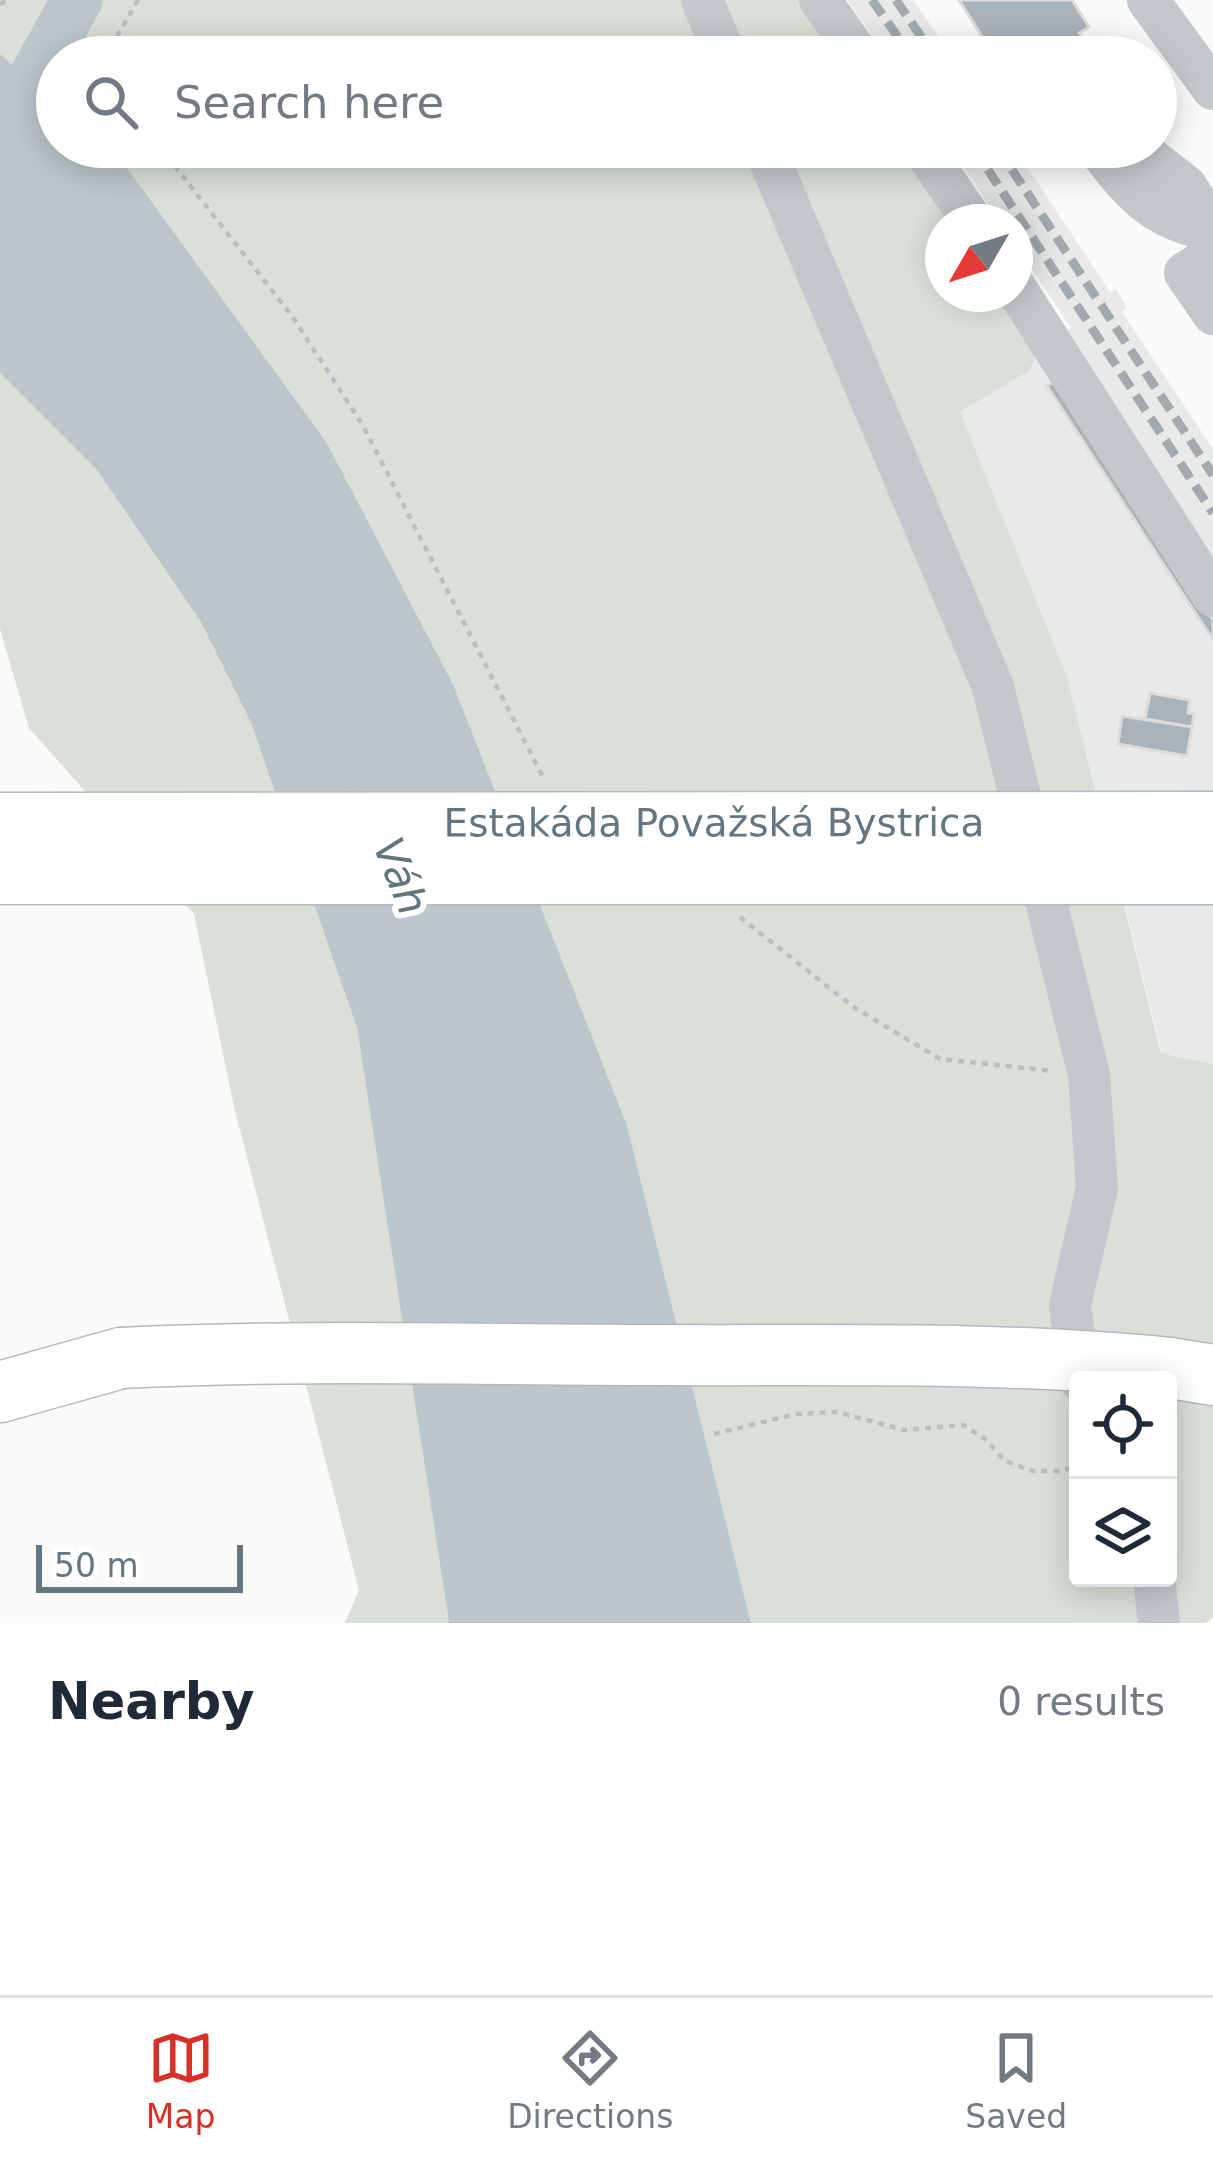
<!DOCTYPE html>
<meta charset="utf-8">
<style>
body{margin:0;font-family:"DejaVu Sans",sans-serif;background:#f2f2f3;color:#1f2937}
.controls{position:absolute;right:36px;bottom:36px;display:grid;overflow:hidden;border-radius:12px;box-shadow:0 6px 30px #0003}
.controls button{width:108px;height:108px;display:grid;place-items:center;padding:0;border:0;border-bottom:3px solid #e0e1e3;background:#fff;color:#1f2937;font:60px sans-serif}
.compass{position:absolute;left:925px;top:204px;width:108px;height:108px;border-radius:50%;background:#fff;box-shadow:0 6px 30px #0003;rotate:231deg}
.scale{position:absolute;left:36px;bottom:30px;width:207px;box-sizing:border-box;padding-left:12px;border:6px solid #657683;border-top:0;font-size:33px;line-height:42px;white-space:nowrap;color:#657683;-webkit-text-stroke:9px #fff;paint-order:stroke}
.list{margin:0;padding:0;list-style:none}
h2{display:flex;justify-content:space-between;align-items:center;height:156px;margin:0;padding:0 48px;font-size:51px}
h2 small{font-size:39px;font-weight:400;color:#747a83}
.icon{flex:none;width:66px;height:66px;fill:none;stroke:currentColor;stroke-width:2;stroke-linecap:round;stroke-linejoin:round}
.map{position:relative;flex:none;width:1213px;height:1623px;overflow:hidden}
.search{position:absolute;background:#fff;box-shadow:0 6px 30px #0003;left:36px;right:36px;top:36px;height:132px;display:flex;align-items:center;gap:30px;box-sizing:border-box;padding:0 42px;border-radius:66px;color:#747a83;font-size:45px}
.sheet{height:372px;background:#fff}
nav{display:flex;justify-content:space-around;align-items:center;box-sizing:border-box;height:168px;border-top:3px solid #e0e1e3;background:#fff;font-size:33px;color:#747a83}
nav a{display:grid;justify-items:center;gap:6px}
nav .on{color:#d93025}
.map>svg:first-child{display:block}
.built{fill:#e8e9e9}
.green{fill:#dadfd7;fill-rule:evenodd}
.water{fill:#bbc7cb}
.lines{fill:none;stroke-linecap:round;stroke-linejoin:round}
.river{stroke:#bbc7cb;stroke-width:51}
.building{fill:#aab3b9;stroke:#dcdcda;stroke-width:3}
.highway-casing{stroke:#b4b9bd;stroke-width:63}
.path{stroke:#bbbfc2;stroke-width:4.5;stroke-dasharray:6 6;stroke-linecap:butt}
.minor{stroke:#c3c8cc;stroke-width:42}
.highway{stroke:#fff;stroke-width:60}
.rail{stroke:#a2aab0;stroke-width:9;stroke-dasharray:18 9;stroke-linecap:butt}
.highway-bridge-casing{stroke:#b4b9bd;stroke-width:63;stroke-linecap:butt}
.highway-bridge{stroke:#fff;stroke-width:60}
.labels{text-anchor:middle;stroke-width:12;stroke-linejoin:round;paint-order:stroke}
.street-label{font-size:39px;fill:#657683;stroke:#fff}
.water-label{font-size:42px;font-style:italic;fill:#60757c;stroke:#fff}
</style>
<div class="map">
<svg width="1213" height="1623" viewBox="0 0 1213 1623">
<rect width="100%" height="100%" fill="#fafaf8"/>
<path class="built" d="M847,0h66l40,57h-66z
M950,147h64l96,145 6,-3 11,18 -5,5 91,137v615l-51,-11 -95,-377 -107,-264 69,-41 9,-18 33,-25 -56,-84v-22h-15z"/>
<path class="green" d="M0,0h807l39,57h-789v48l-57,-51z
M104,147h805l46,75h-12v72h52l43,59 -9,18 -69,41 107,264 94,377 52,11v553l-7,6h-455l-124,-498 -174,-441 -126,-241 -202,-278zM1078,1380h90v198h-90z
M0,373l95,95 106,154 50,101 106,305 92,595h-104l14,-33 -125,-483 -40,-193 -165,-186 -29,-99z"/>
<path class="water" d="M0,54l57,51v42h47l21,18 202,278 126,241 174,441 124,498h-302l-92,-595 -106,-305 -50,-101 -105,-153 -96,-96z"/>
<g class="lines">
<path class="river" d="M0,173l31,-90 46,-83"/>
</g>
<path class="building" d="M959,0h113l17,27 -10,6 15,24h-99z
M1056,380l157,240v20l-166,-254z
M1150,693l40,7 -2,13 6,1 -2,13 -47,-8z
M1122,716l70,11 -5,29 -69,-12z"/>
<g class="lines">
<defs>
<path id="highway" d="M1170,1368l43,7
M0,1392l121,-34"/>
</defs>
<use href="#highway" class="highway-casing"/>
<path class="path" d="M0,4l7,-4
M105,57l33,-57
M160,147l132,169 70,108 183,357
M740,917l112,89 88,53 113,12
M714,1434l82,-20 41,-2 67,18 59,-5 21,13 21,23 28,10h26l19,-5"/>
<path class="minor" d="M702,0l24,57
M820,0l40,57
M1148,0l65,89
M764,147l229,540 96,388 8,113 -27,117 10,75
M922,147l51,75
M1097,147c34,45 58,74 116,83
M1106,147l4,4 40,7 36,28 27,43
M1213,255l-28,18 28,41
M1015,287l198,309
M1154,1578l5,45"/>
<use href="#highway" class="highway"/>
<path class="rail" d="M872,0l40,57
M896,0l39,57
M973,147l240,366
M997,147l216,328"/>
<defs>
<g id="highway-bridge">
<path id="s1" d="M0,823l1213,-1"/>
<path d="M0,874h1213"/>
<path d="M121,1358c179,-9 359,-3 538,-3 170,1 342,-4 511,13"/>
</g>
</defs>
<use href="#highway-bridge" class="highway-bridge-casing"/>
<use href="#highway-bridge" class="highway-bridge"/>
</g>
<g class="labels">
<g class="street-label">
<text dy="14" stroke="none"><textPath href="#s1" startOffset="714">Estakáda Považská Bystrica</textPath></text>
</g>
<g class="water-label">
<text transform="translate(401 876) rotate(68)" y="15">Váh</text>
</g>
</g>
</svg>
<div class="controls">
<button><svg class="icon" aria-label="locate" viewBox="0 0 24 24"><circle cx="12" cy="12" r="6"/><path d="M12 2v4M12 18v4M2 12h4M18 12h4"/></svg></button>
<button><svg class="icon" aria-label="layers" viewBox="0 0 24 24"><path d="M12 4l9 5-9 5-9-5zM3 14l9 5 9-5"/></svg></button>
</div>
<svg class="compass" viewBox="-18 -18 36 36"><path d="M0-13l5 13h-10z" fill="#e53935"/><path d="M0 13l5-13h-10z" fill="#747a83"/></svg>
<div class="scale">50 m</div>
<div class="search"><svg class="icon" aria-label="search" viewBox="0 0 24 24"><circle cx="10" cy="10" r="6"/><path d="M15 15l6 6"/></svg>Search here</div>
</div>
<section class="sheet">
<h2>Nearby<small>0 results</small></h2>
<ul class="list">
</ul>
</section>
<nav>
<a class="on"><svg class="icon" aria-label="map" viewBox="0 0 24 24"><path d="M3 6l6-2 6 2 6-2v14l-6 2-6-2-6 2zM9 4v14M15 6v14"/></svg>Map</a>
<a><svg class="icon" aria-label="directions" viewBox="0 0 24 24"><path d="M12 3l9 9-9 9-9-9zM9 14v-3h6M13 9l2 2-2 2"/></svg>Directions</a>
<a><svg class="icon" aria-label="saved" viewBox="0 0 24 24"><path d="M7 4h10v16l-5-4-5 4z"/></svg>Saved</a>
</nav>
